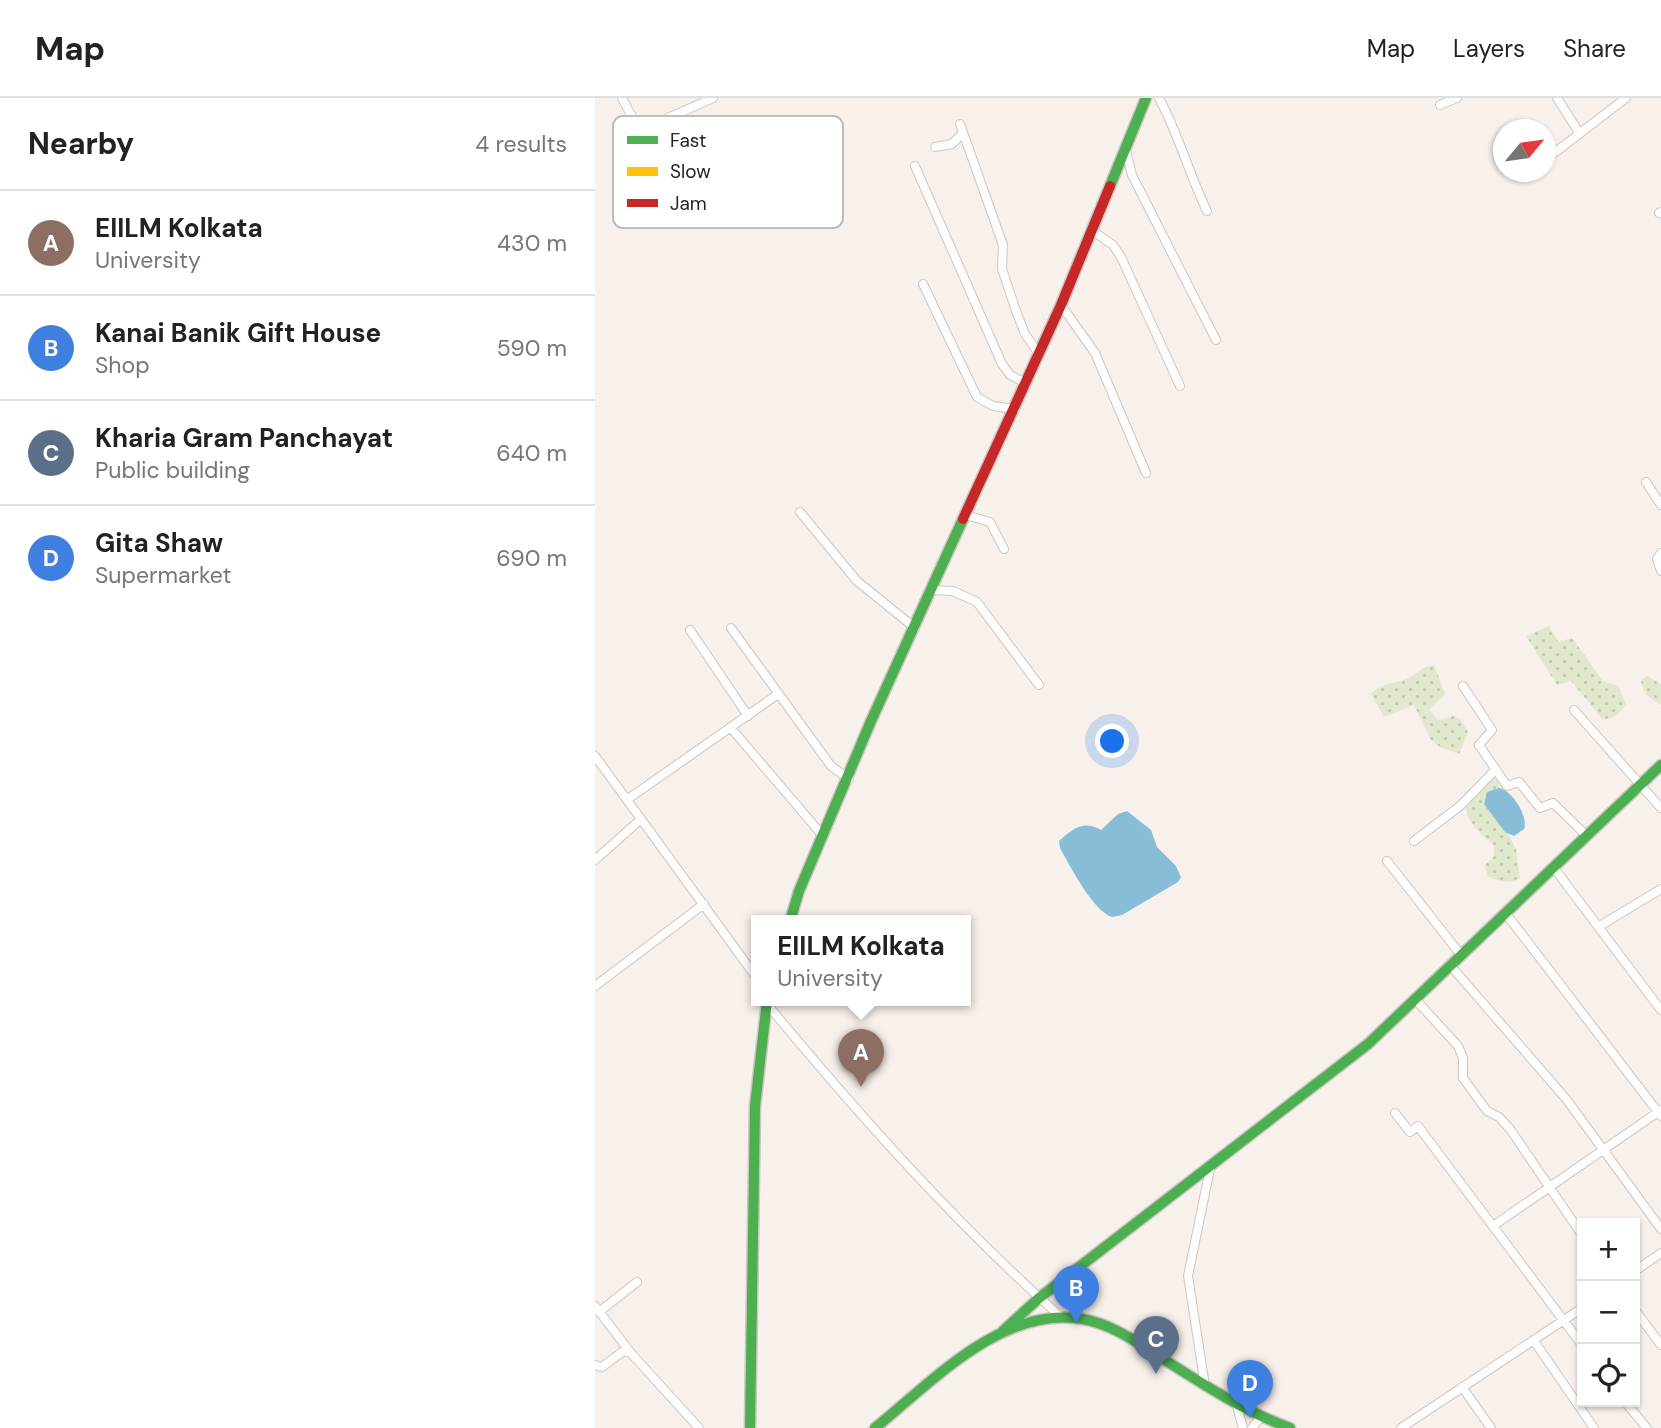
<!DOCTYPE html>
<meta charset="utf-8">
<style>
body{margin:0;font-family:"DM Sans",sans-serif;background:#f6f6f6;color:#222}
.controls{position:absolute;right:21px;bottom:21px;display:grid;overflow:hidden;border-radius:0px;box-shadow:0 2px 5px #0004}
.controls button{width:63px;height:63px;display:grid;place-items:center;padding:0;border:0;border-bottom:2px solid #e0e0e0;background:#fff;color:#222;font:35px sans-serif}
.compass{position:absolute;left:898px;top:21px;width:63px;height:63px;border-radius:50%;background:#fff;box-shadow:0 2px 5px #0004;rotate:61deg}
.you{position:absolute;left:518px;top:644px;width:24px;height:24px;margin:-18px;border:5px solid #fff;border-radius:50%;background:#1a73e8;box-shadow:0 0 0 10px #1a73e833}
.badge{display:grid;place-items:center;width:46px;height:46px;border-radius:50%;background:#7c3aed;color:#fff;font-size:23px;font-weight:700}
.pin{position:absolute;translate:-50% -58px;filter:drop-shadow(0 2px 4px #0008)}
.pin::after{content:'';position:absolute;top:37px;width:24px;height:21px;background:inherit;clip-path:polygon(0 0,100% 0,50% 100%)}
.popup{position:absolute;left:156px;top:817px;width:220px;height:91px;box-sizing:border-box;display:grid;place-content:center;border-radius:0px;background:#fff;filter:drop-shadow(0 2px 5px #0005);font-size:23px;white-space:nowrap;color:#767676}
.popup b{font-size:26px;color:#222}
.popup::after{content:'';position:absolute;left:50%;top:100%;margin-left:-14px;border:14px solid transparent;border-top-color:#fff}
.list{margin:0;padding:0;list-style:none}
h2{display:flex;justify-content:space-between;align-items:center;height:91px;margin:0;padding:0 28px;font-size:30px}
h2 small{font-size:23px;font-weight:400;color:#767676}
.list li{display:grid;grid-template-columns:46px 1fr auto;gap:21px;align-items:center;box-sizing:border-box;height:105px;padding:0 28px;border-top:2px solid #e0e0e0}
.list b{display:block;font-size:26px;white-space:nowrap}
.list p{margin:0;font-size:23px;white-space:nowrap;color:#767676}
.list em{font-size:23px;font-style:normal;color:#767676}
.icon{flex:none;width:38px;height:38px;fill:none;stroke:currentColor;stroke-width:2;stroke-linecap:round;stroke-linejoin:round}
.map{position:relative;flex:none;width:1066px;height:1330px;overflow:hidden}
header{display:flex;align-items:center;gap:42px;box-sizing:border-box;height:98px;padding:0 35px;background:#fff;border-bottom:2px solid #e0e0e0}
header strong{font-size:33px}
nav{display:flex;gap:38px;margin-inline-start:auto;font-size:24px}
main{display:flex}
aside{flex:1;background:#fff}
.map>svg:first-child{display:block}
.grass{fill:url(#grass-dots)}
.water{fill:#87bdd7}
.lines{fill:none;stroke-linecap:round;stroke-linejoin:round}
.street-casing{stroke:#cdc6c2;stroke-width:10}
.fast-casing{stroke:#cdc6c2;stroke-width:13}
.jam-casing{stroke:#cdc6c2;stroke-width:13}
.street{stroke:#fefdfc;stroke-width:8}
.fast{stroke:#4caf50;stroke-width:10}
.jam{stroke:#c62828;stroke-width:10}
.key{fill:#fff;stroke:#bebdbc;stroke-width:2}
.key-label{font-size:19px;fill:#28231f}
</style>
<header>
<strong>Map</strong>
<nav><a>Map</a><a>Layers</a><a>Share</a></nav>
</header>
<main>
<aside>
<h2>Nearby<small>4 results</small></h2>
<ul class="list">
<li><span class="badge" style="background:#8d6e63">A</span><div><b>EIILM Kolkata</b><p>University</p></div><em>430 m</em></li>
<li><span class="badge" style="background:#3f7fe0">B</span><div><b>Kanai Banik Gift House</b><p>Shop</p></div><em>590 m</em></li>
<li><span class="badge" style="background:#5c6f8a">C</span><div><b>Kharia Gram Panchayat</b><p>Public building</p></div><em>640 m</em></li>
<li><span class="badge" style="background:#3f7fe0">D</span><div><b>Gita Shaw</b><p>Supermarket</p></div><em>690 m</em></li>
</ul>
</aside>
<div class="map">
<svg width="1066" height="1330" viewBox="0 0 1066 1330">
<defs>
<pattern id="grass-dots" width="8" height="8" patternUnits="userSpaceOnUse" patternTransform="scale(1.75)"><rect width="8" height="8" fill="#e0e9ce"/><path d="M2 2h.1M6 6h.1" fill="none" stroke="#c0c8b0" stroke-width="1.8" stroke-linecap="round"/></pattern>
</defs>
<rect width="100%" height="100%" fill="#f8f0eb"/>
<path class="grass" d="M954,528l9,16 14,-4 31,43 15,5 8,18c-5,9 -13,16 -24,15l-31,-38 -14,4 -31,-49z
M839,567l11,29 -16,16 9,10 15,-4 7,3 8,13 -9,22 -19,-7 -9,-7 -17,-35 -30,12 -13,-23c12,-12 24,-10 38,-16 10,-5 12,-12 25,-13z
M1052,578l14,8v21c-11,-7 -18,-10 -20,-25z
M899,676l6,8 -1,6 -12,4 29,57 4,29c-9,6 -24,4 -33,-3l-2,-10 9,-9v-11c-19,-15 -31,-27 -29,-53z"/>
<path class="water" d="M904,690c13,2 30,29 25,41l-10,7 -9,-4 -21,-28 3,-12z
M532,713l24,19 6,17 19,19 5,11 -3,5 -56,33 -10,2c-19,-6 -42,-51 -52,-69l-1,-7c15,-13 24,-21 42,-11l17,-16z"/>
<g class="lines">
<defs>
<path id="street" d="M27,0l15,28 6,3 70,-31
M564,0c20,37 30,76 48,113
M962,0l23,36
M845,7l17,-7
M365,26l43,121 -1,24 14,42 9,23 14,20
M340,49l17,-3 11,-11
M531,53l6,24 84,165
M950,62l81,-62
M320,68l87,198 8,11 16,8
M1064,115l2,-1
M498,133l20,14 8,12 59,129
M328,186l54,113 16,9 22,3
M466,207l34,48 51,120
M1051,384l15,23
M205,414l57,69 58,47
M371,417l24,7 14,27
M1066,455l-4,6 4,12
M338,492l20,1 24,11 62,83
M136,530l100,138 18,13
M95,532l58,86
M868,588l29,44 -13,15 28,41 12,-4 21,26 13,-5 33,32
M979,612l87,98
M136,630l92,108
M0,658l161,221
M33,701l150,-105
M819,743l46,-35 36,-37
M0,762l46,-41
M792,763l74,94
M959,770l107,142
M912,817l154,201
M1003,829l63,-38
M855,867l117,135 94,129
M0,888l109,-82
M820,901l43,47 5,12v20l24,33 12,6 11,12 72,106
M172,906c91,110 187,218 294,313
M800,1015l15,19 8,-6 164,219
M898,1128l168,-116
M1040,1173l26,-18
M0,1208l35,46
M1040,1212l26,35
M4,1214l38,-30
M939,1243l60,87
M0,1267l7,2 20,-15h8l69,76
M610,1288l-17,-110 22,-107
M867,1289l29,41
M1030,1304l22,26
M642,1308l6,22
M657,1330l8,-10
M806,1330l181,-120"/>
<path id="fast" d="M515,88l36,-88
M195,823l9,-30 72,-170 92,-202
M408,1233l36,-33 329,-254 293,-279
M155,1330l5,-322 12,-105
M280,1330c57,-46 126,-122 207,-109 26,4 50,20 72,34 44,28 87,57 136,75"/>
<path id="jam" d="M368,421l98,-214 49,-119"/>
</defs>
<use href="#street" class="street-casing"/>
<use href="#fast" class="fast-casing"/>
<use href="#jam" class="jam-casing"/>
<use href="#street" class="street"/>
<use href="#fast" class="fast"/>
<use href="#jam" class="jam"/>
</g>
<rect x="18" y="18" width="230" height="112" rx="10" class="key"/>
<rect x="32" y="38" width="31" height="8" fill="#4caf50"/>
<rect x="32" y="69" width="31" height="9" fill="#ffc107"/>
<rect x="32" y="101" width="31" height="8" fill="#c62828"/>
<g class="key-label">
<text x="75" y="49">Fast</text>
<text x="75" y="80">Slow</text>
<text x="75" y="112">Jam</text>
</g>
</svg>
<div class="controls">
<button>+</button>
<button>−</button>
<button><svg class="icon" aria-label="locate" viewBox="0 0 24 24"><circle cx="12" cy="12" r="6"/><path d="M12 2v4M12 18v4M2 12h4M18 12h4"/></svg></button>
</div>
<svg class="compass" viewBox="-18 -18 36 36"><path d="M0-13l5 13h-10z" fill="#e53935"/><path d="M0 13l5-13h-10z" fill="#767676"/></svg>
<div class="you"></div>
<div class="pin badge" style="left:266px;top:989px;background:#8d6e63">A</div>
<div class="popup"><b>EIILM Kolkata</b>University</div>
<div class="pin badge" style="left:481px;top:1225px;background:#3f7fe0">B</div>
<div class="pin badge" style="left:561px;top:1276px;background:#5c6f8a">C</div>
<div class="pin badge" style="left:655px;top:1320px;background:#3f7fe0">D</div>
</div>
</main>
